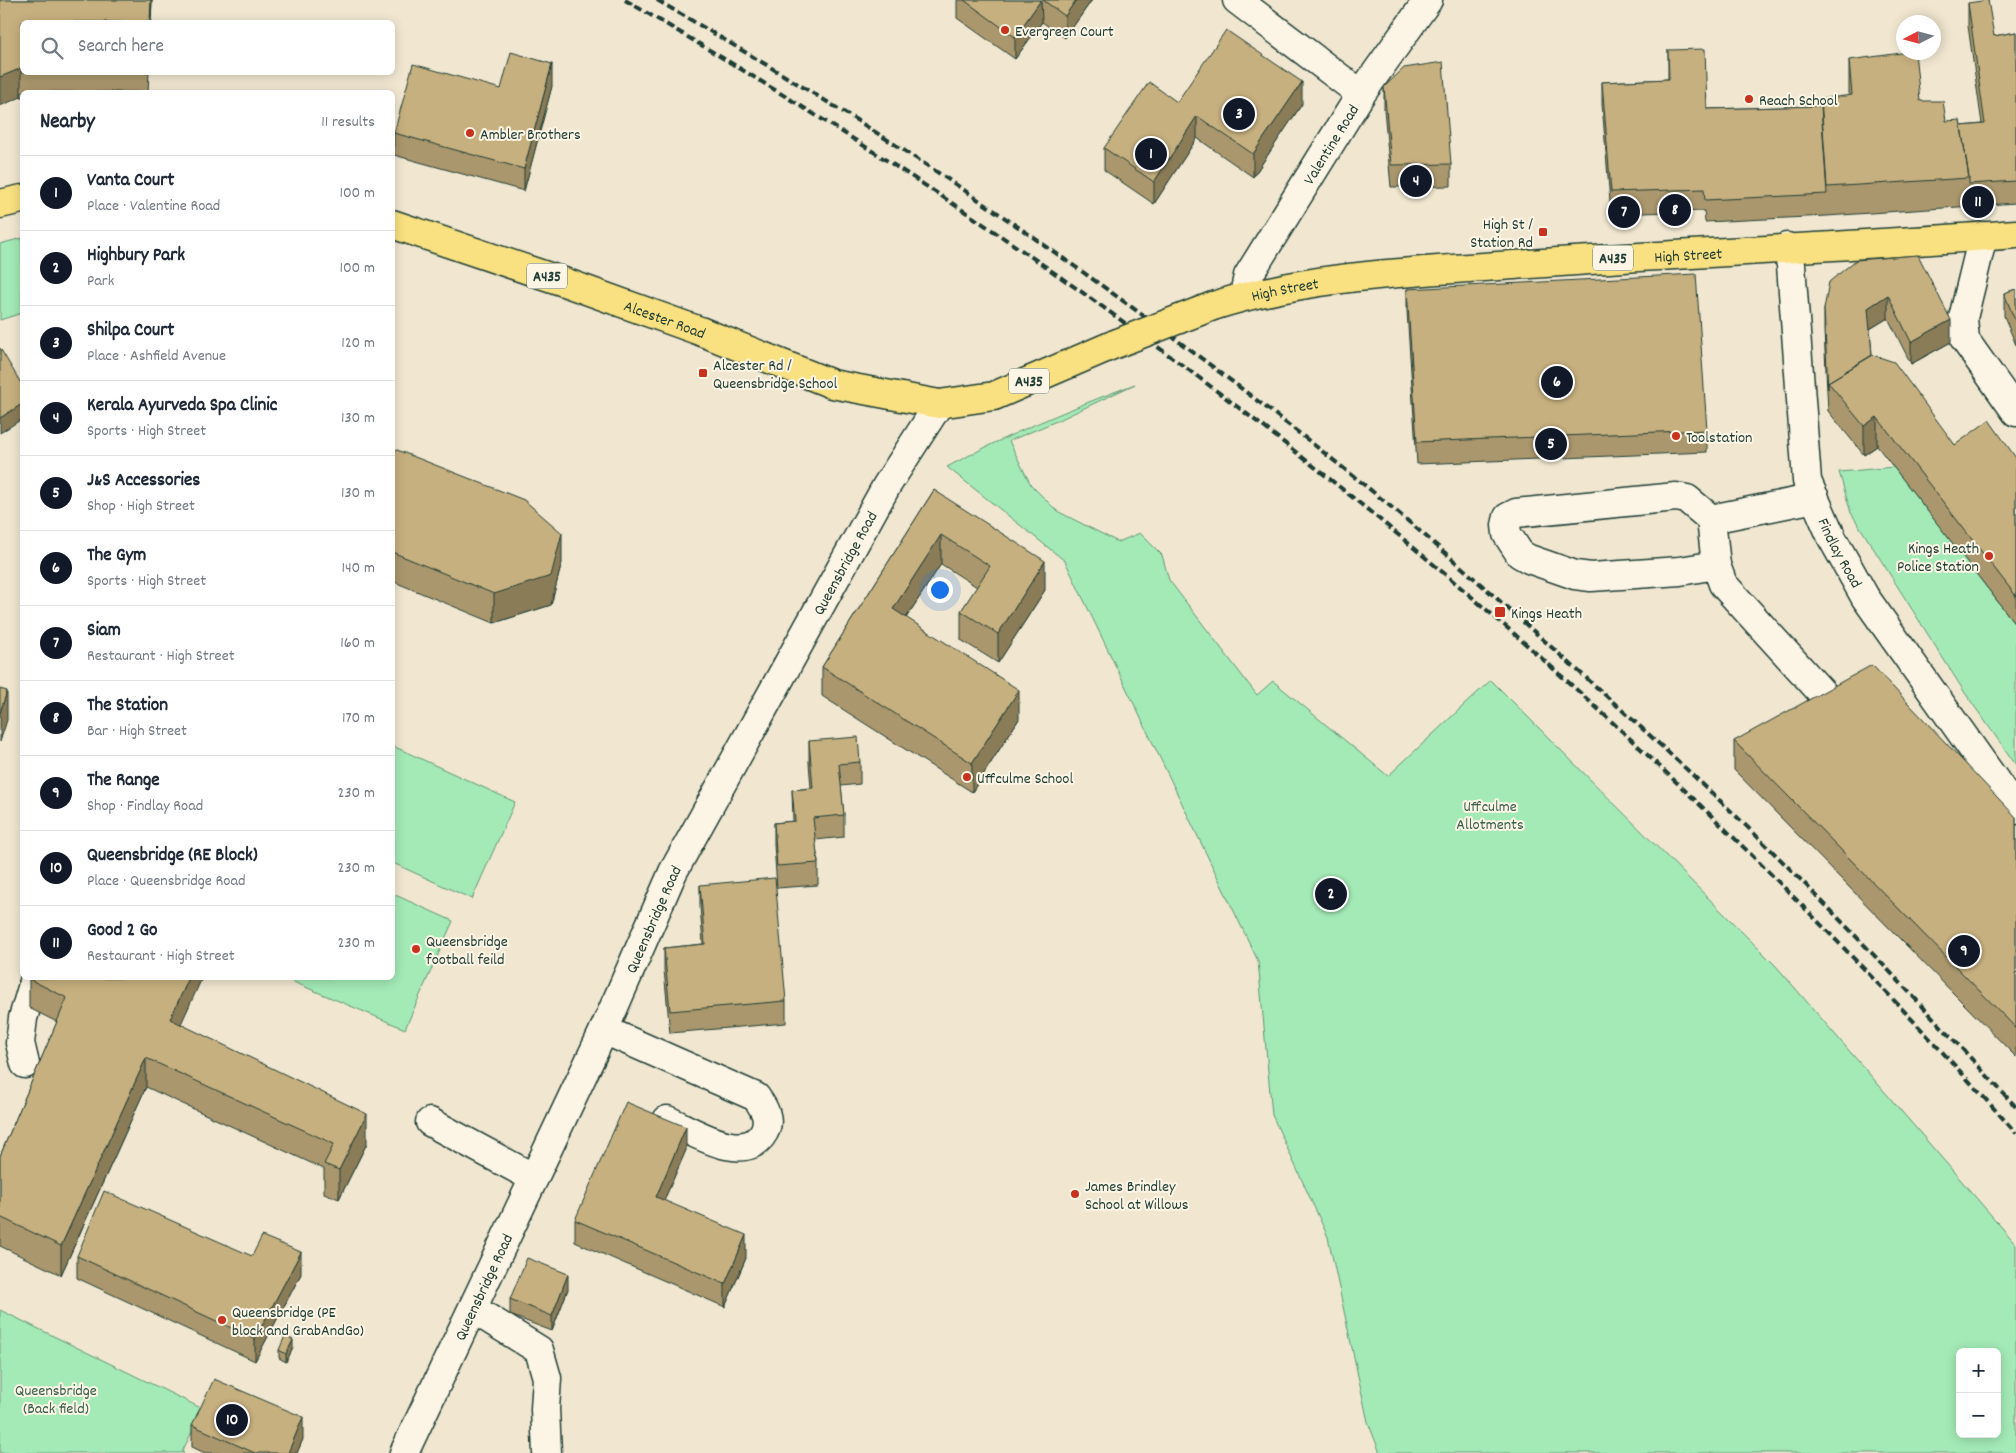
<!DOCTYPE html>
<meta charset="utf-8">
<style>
body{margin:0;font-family:Dekko,sans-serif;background:#f6f6f7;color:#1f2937}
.controls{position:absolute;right:15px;bottom:15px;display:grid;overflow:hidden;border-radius:8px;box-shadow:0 2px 12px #0003}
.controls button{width:45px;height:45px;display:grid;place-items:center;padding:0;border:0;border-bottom:1px solid #e0e1e3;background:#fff;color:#1f2937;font:25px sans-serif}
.compass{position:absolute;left:1896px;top:15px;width:45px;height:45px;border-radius:50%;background:#fff;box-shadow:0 2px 12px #0003;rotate:264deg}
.you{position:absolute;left:939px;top:589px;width:18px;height:18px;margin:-12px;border:4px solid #fff;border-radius:50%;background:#1a73e8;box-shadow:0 0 0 8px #1a73e833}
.badge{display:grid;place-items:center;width:32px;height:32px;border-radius:50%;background:#111827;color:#fff;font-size:16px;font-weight:700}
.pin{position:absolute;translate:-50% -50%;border:2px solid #fff;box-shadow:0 1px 5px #0006}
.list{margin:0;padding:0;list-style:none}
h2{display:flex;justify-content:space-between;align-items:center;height:65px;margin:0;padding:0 20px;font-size:21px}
h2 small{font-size:16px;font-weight:400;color:#747a83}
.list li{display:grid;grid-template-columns:32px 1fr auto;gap:15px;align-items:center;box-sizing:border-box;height:75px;padding:0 20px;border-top:1px solid #e0e1e3}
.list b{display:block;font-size:19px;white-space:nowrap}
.list p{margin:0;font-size:16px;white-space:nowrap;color:#747a83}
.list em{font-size:16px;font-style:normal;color:#747a83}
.icon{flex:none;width:28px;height:28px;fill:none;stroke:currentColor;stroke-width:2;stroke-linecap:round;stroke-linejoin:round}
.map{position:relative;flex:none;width:2016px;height:1453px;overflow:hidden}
.search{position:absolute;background:#fff;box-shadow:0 2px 12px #0003;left:20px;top:20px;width:375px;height:55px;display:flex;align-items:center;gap:12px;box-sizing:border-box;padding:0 18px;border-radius:8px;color:#747a83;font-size:19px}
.panel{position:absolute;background:#fff;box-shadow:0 2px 12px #0003;left:20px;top:90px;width:375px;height:890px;border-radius:8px}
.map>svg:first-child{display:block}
.green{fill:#a3eab6;stroke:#619475;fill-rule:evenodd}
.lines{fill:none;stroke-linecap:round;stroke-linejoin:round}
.minor-casing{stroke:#1f3d34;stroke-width:31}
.highway-casing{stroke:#1f3d34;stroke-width:31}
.minor{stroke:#fcf5e5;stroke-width:28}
.highway{stroke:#f9e181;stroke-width:28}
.rail{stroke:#1f3d34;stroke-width:4;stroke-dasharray:8 4;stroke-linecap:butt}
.highway-bridge-casing{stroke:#1f3d34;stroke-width:31;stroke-linecap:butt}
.highway-bridge{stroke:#f9e181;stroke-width:28}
.wall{fill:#ab976d;stroke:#1f3d34}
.shaded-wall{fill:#8b7b59;stroke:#1f3d34}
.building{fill:#c7b07f;stroke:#1f3d34}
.poi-dot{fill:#c8321e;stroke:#fcf5e5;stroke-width:2}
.labels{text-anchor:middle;stroke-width:4;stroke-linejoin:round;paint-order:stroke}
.shield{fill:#fcf5e5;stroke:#617469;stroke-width:1}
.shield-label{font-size:15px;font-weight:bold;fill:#1f3d34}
.poi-label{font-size:16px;fill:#1f3d34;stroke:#fcf5e5;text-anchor:start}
.street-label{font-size:16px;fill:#1f3d34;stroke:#fcf5e5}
.park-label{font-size:16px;fill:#39604e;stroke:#fcf5e5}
</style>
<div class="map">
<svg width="2016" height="1453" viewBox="0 0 2016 1453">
<rect width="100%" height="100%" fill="#f1e7d1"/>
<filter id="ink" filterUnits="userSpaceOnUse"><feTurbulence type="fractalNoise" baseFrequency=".02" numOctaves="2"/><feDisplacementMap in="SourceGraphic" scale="10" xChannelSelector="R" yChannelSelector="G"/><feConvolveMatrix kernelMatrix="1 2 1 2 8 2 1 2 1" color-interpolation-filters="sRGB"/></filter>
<g filter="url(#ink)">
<path class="green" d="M22,238v75l-22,7v-76z
M1135,384l-76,36 -50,21 22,44 26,26 61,31 22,-9 22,22 7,25 88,115 16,-14 115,95 103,-96 285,286 240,278v209h-636l-12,-31 -40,-185 -56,-122 -14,-154 -193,-400 -118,-94c61,-33 123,-58 188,-83zM1960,1352h37v82h-37z
M1894,467l122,158v140l-51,-72 -114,-180 -12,-41z
M393,746l122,56 -43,97 -79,-36z
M393,894l60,27 -48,108 -121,-51h108z
M0,1310l203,99 -21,43 2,1h-184z"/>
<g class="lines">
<defs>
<g id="minor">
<path d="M1237,0l124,94"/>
<path d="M1983,236l-20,82 2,22 51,72"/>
<path id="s1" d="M1787,247l4,18 16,216 25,57 33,59 151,213"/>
<path id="s2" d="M1244,295l4,-19 113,-182 67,-94"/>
<path d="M1815,498l-104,21 5,46 7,19 101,111"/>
<path d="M1711,519l-24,-20 -11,-2 -160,16 -8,4 -2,8 1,9 13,20 9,5 46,16 16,2 89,-6 36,-6"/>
<path d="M604,1030l152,67c8,11 15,22 8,35 -19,34 -71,-1 -97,-12"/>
<path d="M25,1064l-5,-21 3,-25 12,-40"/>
<path d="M430,1122l104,56"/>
<path d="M473,1309l66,41 8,28 -2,31 2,44"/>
<path id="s3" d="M404,1453l200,-423 69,-158 214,-387 52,-81"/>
</g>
<g id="highway">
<path d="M0,204l22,-5"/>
<path id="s4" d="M392,224l172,58 136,49 132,53 107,20 55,-8 121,-52"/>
<path id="s5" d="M1213,306c97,-31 200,-34 301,-41 167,-12 335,-18 502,-31"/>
</g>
</defs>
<use href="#minor" class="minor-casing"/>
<use href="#highway" class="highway-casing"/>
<use href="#minor" class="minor"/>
<use href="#highway" class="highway"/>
<path class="rail" d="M625,0c190,111 376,230 553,362 305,226 585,488 838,771
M657,0c97,57 193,114 286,176 150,100 296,207 435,320 52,43 103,88 153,133 93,82 185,165 272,253 73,74 143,149 213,225"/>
<defs>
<path id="highway-bridge" d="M1115,344l98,-38"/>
</defs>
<use href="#highway-bridge" class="highway-bridge-casing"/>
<use href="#highway-bridge" class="highway-bridge"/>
</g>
<path class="wall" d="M0,0h152l-1,22h-129v50h127l-1,20h-126v5h-1z
M957,0h135l-27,38 -23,-16 -27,37 -58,-41z
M1968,3l26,33 22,-4v171l-189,13 -122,6 -1,-11 -93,3 -9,-110v-22l66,-3v-29l39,59 114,-3v-7l28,-3v-36l71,41 26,20 15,5 21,-2 -14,-98z
M552,86l-28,105 -130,-36v-22l107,-44z
M1384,87l67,77v22l-60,1 -7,-78z
M1177,102l125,2 -49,73 -56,-39 -43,66 -50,-34v-22z
M1856,260l95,82 -40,22 -23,-46 -18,11 2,26 83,90 61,13v167l-139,-179 -13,9 -36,-44 -4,-80v-22z
M1407,289l300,141v22l-290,12 -10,-153z
M2016,289v56l-12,-29v-23z
M392,448l170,114 -11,43 -57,18 -102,-42z
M934,490l111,100 -47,73 -37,-23v-29l16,-24 -36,-23 -35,54 113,101 -47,73 -150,-96v-29z
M809,741l51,21v22l-19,2 3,29v22l-29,3 3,23v22l-41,3 -3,-43v-22l19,-2 -1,-31 19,-2 -2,-25z
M1734,741l282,76v240l-282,-287z
M700,885l86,116v22l-116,10 -6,-63v-22l39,-4 -3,-37z
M29,979l152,45 186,119 -28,56 -15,-6v-24l-178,-82 -85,188 -61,-29v-90l57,-134 -28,-14z
M686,1150l-22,50 82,58 -21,49 -150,-65v-22z
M77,1256h175l49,18 -46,87 -178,-83z
M568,1289l-16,42 -42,-16v-16z
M293,1348l-7,14 -7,-4v-8z
M192,1425l111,14 -6,14h-92l-13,-6z"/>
<path class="shaded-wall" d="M151,0h1l-1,22h-1z
M1041,0l1,22 -27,37v-22z
M1076,0h16l-27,38v-22z
M552,64v22l-28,105v-22z
M21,68v29l-21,9v-29z
M1302,82v22l-49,73v-23z
M1197,116v22l-43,66v-22z
M1888,295v23l-20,12v-22z
M1951,320v22l-40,22v-22z
M22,404v15l-22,14v-15z
M1877,417v29l-13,9v-29z
M562,533v29l-11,43 -57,18v-29z
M941,535v29l-48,74v-29z
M1045,561v29l-47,73v-29z
M1019,690v29l-47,73v-29z
M7,691v29l-7,22v-29z
M189,978h13l-32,70v-29z
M146,1058v29l-85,188v-29z
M367,1114v29l-28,56v-29z
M686,1127v23l-30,69v-22z
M746,1235v23l-21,49v-23z
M301,1252v22l-46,87v-22z
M568,1274v15l-16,42v-15z
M293,1340v8l-7,14v-8z
M303,1417v22l-6,14h-9z"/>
<path class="building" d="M0,0h151l-1,22h-128v46l-22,9z
M964,0h77l-26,37z
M1043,0h33l-11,16z
M1988,0l6,36 22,-4v149l-47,3v-6l-8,-52 24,-2 -17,-121z
M1226,30l76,52 -49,72 -56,-38 -43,66 -50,-34 45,-66 28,20z
M1705,49l2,60 114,-3 6,88 -122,6 -1,-11 -93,3 -9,-110 67,-3 -1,-29z
M511,52l41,12 -28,105 -130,-36 19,-69 88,25z
M1909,52h6l5,49h23l3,20 14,-1 9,58 -142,9 -6,-88 31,-4 -3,-35z
M1443,62l8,102 -60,1 -7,-78 20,-19z
M1918,255l33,65 -40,22 -23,-47 -20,13 4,47 -44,27v7l-4,-80 5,-27 27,-22z
M1696,274l11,156 -290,12 -10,-153z
M2016,289v34l-12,-30z
M0,348l22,37v19l-22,14z
M1873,355l21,7 61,83 34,-25 27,38v138l-139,-179 -13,9 -36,-44z
M392,448l132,52 38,33 -11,43 -57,18 -102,-42z
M934,490l111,71 -47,73 -37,-23 29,-45 -49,-31 -48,74 126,81 -47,73 -150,-96z
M1872,665l144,152v211l-282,-287z
M0,689l7,2 -7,22z
M858,737l2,25 -21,2 5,51 -31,3 5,45 -41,3 -3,-43 21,-2 -3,-31 21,-2 -4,-47z
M775,878l11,123 -116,10 -6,-63 41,-4 -5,-59z
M29,978h160l-19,41 197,95 -28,56 -15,-6 10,-20 -188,-86 -85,188 -61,-29v-61l67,-158 -38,-19z
M626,1102l60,25 -30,70 90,38 -21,49 -150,-64z
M104,1191l148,65 10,-20 39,16 -46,87 -178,-83z
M527,1258l41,16 -16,42 -42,-17z
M285,1336l8,4 -7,14 -7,-4z
M214,1379l89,38 -15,36h-33l-63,-28z"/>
</g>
<g class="poi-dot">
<circle cx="1005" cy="30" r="5"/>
<circle cx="1749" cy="99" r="5"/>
<circle cx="470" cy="133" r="5"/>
<rect x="1538" y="227" width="10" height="10" rx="2.5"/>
<rect x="698" y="368" width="10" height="10" rx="2.5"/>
<circle cx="1676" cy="436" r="5"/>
<circle cx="1989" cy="556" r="5"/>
<rect x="1494" y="606" width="12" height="12" rx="2.5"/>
<circle cx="967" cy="777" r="5"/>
<circle cx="416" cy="949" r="5"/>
<circle cx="1075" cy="1194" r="5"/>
<circle cx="222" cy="1320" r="5"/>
</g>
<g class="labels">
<g class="shield">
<rect x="1593" y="245.5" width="40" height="25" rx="4"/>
<rect x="527" y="263.5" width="40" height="25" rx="4"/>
<rect x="1009" y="368.5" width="40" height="25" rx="4"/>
</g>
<g class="shield-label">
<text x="1613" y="263">A435</text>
<text x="547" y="281">A435</text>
<text x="1029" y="386">A435</text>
</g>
<g class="poi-label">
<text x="1015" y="36">Evergreen Court</text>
<text x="1759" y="105">Reach School</text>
<text x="480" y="139">Ambler Brothers</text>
<text x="1533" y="229" text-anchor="end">High St /<tspan x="1533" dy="18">Station Rd</tspan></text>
<text x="713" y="370">Alcester Rd /<tspan x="713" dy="18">Queensbridge School</tspan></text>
<text x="1686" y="442">Toolstation</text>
<text x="1979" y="553" text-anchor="end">Kings Heath<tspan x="1979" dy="18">Police Station</tspan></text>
<text x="1511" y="618">Kings Heath</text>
<text x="977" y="783">Uffculme School</text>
<text x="426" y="946">Queensbridge<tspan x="426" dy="18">football feild</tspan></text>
<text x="1085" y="1191">James Brindley<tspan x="1085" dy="18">School at Willows</tspan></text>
<text x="232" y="1317">Queensbridge (PE<tspan x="232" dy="18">block and GrabAndGo)</tspan></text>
</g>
<g class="street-label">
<text dy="6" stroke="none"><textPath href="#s2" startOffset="175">Valentine Road</textPath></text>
<text dy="6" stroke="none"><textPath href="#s5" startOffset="479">High Street</textPath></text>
<text dy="6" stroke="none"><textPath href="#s5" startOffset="74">High Street</textPath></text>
<text dy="6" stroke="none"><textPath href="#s4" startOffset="289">Alcester Road</textPath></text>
<text dy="6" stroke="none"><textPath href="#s1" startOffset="314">Findlay Road</textPath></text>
<text dy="6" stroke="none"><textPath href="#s3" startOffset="994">Queensbridge Road</textPath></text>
<text dy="6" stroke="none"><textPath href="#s3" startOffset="589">Queensbridge Road</textPath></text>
<text dy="6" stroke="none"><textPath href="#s3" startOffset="184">Queensbridge Road</textPath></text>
</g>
<g class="park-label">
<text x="1490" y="811">Uffculme<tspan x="1490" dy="18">Allotments</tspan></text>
<text x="56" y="1395">Queensbridge<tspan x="56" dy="18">(Back field)</tspan></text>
</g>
</g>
</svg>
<div class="controls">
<button>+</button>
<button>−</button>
</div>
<svg class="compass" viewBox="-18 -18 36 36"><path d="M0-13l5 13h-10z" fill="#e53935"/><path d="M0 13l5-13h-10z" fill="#747a83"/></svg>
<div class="you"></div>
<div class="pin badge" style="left:1151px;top:154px">1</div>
<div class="pin badge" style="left:1331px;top:894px">2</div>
<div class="pin badge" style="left:1239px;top:114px">3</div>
<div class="pin badge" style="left:1416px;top:181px">4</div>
<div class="pin badge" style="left:1551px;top:444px">5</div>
<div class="pin badge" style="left:1557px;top:382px">6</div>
<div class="pin badge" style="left:1624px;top:212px">7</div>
<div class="pin badge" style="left:1675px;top:210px">8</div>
<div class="pin badge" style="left:1964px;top:951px">9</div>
<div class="pin badge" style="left:232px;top:1420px">10</div>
<div class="pin badge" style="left:1978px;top:202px">11</div>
<div class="search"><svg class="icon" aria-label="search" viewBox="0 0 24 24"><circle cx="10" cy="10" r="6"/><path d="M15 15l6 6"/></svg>Search here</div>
<section class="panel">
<h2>Nearby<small>11 results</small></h2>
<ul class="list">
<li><span class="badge">1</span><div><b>Vanta Court</b><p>Place · Valentine Road</p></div><em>100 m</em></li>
<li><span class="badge">2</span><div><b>Highbury Park</b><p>Park</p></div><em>100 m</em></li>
<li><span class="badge">3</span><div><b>Shilpa Court</b><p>Place · Ashfield Avenue</p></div><em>120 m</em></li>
<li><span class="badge">4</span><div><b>Kerala Ayurveda Spa Clinic</b><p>Sports · High Street</p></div><em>130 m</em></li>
<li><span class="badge">5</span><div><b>J&amp;S Accessories</b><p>Shop · High Street</p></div><em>130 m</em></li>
<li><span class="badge">6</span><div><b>The Gym</b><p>Sports · High Street</p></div><em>140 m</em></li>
<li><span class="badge">7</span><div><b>Siam</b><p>Restaurant · High Street</p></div><em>160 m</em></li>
<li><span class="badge">8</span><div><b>The Station</b><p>Bar · High Street</p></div><em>170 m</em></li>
<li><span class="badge">9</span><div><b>The Range</b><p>Shop · Findlay Road</p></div><em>230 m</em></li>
<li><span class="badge">10</span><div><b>Queensbridge (RE Block)</b><p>Place · Queensbridge Road</p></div><em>230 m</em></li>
<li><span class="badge">11</span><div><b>Good 2 Go</b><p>Restaurant · High Street</p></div><em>230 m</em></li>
</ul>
</section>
</div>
